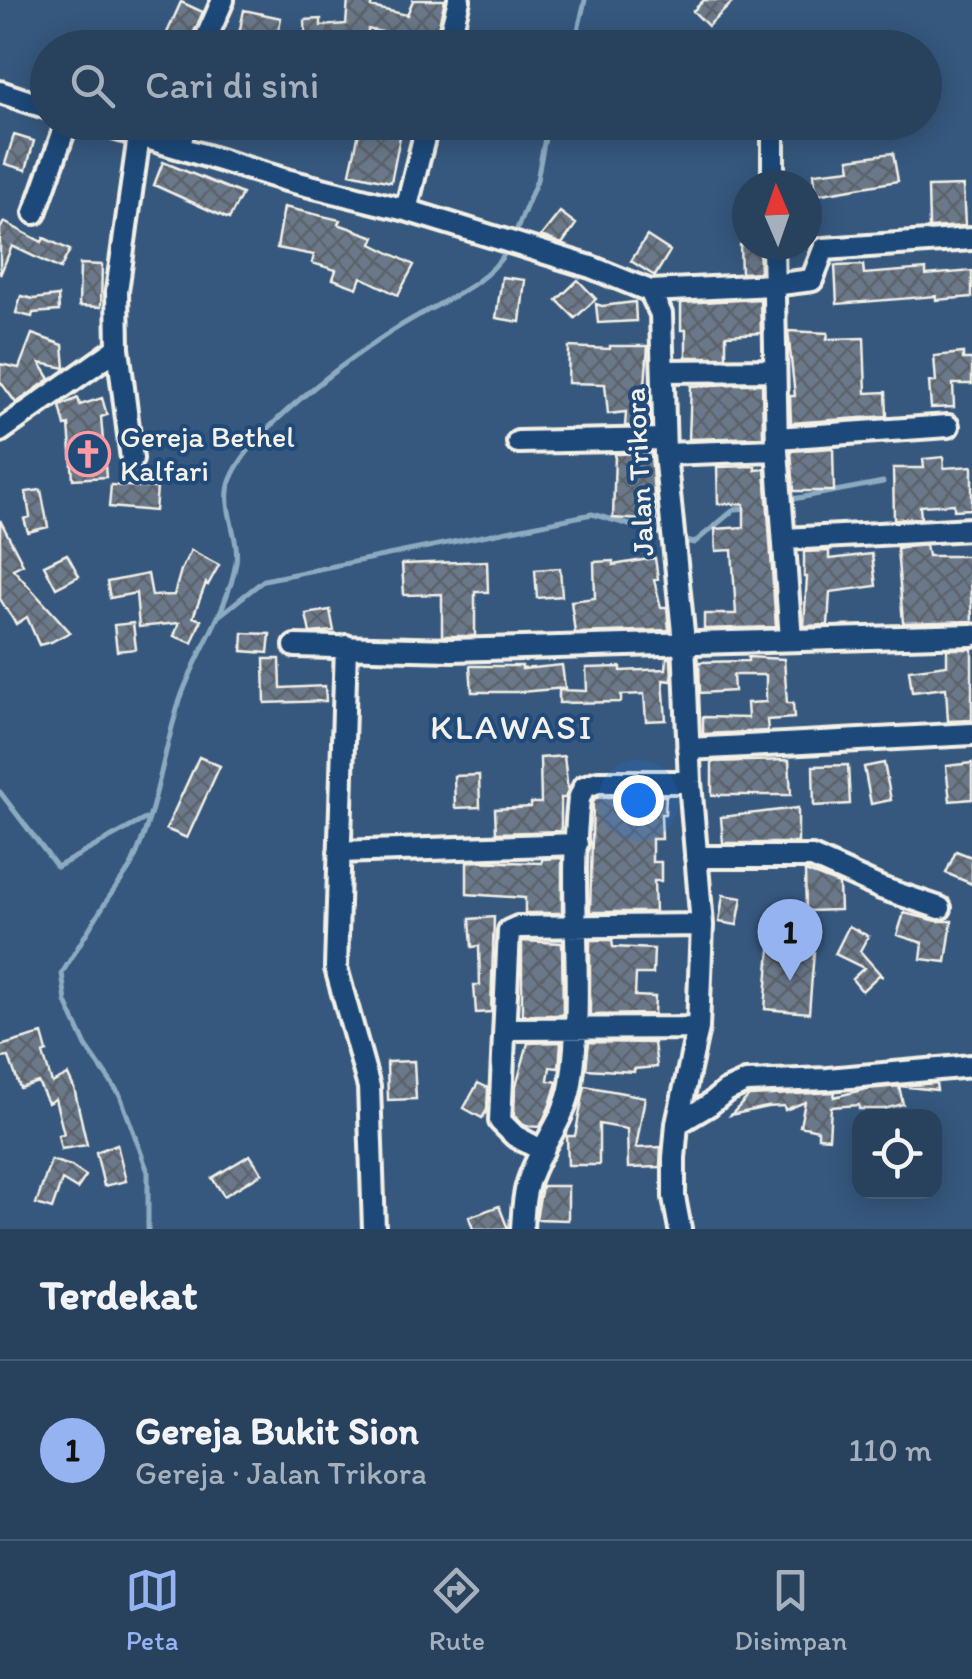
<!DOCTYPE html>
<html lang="id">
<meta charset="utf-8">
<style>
body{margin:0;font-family:Itim,sans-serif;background:#344d67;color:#f1f3f6}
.controls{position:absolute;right:30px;bottom:30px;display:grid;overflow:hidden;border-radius:20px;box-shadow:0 5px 25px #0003}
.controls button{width:90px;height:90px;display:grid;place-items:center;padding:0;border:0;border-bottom:2px solid #445b73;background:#28425e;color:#f1f3f6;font:50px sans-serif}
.compass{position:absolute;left:732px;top:170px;width:90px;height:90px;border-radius:50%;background:#28425e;box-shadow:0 5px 25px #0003;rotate:358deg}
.you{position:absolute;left:638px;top:800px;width:35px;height:35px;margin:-25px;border:8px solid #fff;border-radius:50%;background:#1a73e8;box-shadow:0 0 0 15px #1a73e833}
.badge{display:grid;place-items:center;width:65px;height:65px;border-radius:50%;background:#95b2f1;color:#111;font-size:32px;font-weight:700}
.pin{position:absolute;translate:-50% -82px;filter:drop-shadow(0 2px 5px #0008)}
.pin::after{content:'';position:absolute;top:52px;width:35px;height:30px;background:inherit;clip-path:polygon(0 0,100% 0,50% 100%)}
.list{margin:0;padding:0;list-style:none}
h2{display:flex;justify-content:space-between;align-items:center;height:130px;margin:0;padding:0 40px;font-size:42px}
h2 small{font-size:32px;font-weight:400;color:#a5b0bc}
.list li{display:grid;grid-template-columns:65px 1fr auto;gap:30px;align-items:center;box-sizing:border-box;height:180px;padding:0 40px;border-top:2px solid #445b73}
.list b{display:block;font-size:38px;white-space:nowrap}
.list p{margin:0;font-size:32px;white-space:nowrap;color:#a5b0bc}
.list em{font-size:32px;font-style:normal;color:#a5b0bc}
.icon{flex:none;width:55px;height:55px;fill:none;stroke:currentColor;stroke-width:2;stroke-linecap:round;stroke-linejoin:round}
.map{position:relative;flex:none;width:972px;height:1229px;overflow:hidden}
.search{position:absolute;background:#28425e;box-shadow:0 5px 25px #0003;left:30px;right:30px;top:30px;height:110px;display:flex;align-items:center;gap:25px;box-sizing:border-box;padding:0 35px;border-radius:55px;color:#a5b0bc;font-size:38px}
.sheet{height:310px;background:#28425e}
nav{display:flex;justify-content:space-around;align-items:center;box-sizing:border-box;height:140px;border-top:2px solid #445b73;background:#28425e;font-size:28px;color:#a5b0bc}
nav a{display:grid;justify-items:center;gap:5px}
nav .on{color:#95b2f1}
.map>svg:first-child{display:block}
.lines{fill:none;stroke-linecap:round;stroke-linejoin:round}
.stream{stroke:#8dabc0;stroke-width:5}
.building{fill:url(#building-cross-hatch);stroke:#f4f1e8;stroke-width:2.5}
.minor-casing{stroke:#f4f1e8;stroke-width:28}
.minor{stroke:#1f4a7a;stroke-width:20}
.labels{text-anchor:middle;stroke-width:8;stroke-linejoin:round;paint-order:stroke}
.poi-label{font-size:30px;fill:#f4f1e8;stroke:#1f4a7a;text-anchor:start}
.street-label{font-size:30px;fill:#f4f1e8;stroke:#1f4a7a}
.quarter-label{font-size:35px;letter-spacing:2.5px;fill:#f4f1e8;stroke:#1f4a7a}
</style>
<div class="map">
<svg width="972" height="1229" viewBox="0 0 972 1229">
<defs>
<pattern id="building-cross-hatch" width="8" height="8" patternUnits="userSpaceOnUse" patternTransform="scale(2.5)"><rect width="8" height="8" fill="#6a7889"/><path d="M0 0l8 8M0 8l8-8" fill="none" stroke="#5b626b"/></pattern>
</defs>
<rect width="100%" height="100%" fill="#36587e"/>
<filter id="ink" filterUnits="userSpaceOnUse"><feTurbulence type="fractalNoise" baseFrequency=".01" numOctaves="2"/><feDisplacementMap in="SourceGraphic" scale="20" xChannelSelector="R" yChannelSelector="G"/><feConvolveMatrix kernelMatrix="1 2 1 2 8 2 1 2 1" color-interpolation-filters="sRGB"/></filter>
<g filter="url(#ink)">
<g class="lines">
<path class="stream" d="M574,48l11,-48
M513,239l24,-59 11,-58
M788,500l95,-18
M677,539l17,4 41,-34 13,-1
M220,615l44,-35 328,-66 75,22
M0,792l57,75 88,-48
M148,1229v-57l-28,-77 -34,-49 -20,-44 -4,-29c15,-24 29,-48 44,-71 8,-13 19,-25 26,-38 24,-50 30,-108 47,-161 15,-48 49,-91 57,-141 4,-26 -16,-56 -5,-83 21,-52 132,-132 181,-160 36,-21 73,-33 96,-70"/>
</g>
<path class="building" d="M348,0h24l-1,7 36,8 6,-15h32l-11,43 -66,-14 -1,19h-61l-1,-28 16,-1v7l25,-2z
M704,0h31l-27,26 -15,-15z
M181,2l22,10 -14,31 -22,-10z
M244,10l37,8 -6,30h-39z
M360,128l40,9 -9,45 -41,-9z
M14,135l20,6 -8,29 -21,-6z
M893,153l5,28 -82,14 -2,-22 37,-4 -2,-10z
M163,162l79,32 -13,25 -75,-34z
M963,186l2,40 -36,2 -1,-41z
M284,207l56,13 -2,4 37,13 -3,7 42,21 -16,30 -37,-18 -4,11 -24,-9 3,-9 -24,-7 2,-8 -37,-7z
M560,212l16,12 -14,20 -21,-8z
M4,222l38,20 2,-4 26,12 -10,19 -48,-23 -12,29v-46z
M647,236l23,15 -15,25 -24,-15z
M740,245h19l1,27 -19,1z
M80,264l22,1 -1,42 -22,-1z
M863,265l1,9 62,-5v6l46,-4v26l-36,3v-4l-99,8 -2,-38z
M502,277l23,3 -5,42 -24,-4z
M578,280l18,19 -21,19 -18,-18z
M21,296l12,3 25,-3 1,15 -26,2 -1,4 -16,-4z
M760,299l1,34 -35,2v22h-40v-27h-5v-27z
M635,302l1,19 -38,2 -2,-19 6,2z
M788,331l40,2 -1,6 37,-1 2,55 20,-1 1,24 -96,7 -1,-27h5z
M32,334l31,11 2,23 -25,-5 10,16 -34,24 -16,-22v-17l19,4z
M610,346h38l-3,39h4l1,41h-25l1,-14 -18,2 -3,-30 -37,-1 1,-36 41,2z
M963,353v6h9v25h-19l1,23 -23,1 -2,-26h7l-2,-26z
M734,384h28l1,53 -74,2 2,-53z
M78,398l2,7 22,-7 5,17 -6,2 5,60 -33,2 -4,-54 -4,1 -5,-20z
M833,448l1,43h-40l-3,-40z
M651,453l5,68 -43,-3 2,-64z
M943,457l1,11 28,-2v43l-18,1v-6l-34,2 1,12 -27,1 -1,-51h31l-1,-9z
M755,466v4l10,-1 11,158 -72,2v-15h32l-4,-64 -16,1 -1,-22 29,-2v-23h-26l-1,-37z
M111,485l46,3 -2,23 -46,-4z
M41,490l7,37 -20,5 -4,-13 6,-2 -4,-25z
M0,520l23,44 -10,5 57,63 -19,10 -12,3 -12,-28 -11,7 -16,-25z
M926,545l2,11h41l3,65 -69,2 -6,-75z
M191,550l28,15 -11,20 -2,-2 -13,34 8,3 -9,23 -18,-7 5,-13 -40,4 -3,-34 -26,5 -3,-16 41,-8 4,22 22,-1 7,-25z
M829,551v8l43,-5 4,32 -46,6 -2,33 -24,1 3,-49h-3v-25z
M67,554l12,22 -23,12 -12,-23z
M655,558l3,21 -4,1 7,27h6l2,23 -94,3 -4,-32 24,-3 -1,-36 19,-1v4z
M487,561l1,31h-13v44h-33v-42l-38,1 -2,-31z
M560,568l2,28 -25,2 -2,-28z
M330,610l4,21 -24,2 -4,-19z
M133,623l3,26 -19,2 -3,-26z
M243,633l27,1 -2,19 -26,-2z
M947,649h25v71l-24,1 -2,-33 -34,4 -3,-22 38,-5z
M748,657l36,2 3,44h6l1,15 -27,2 1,11 -65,3v-17l45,1 -1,-15 19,-1v-27h-33l1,16 -34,2 -1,-31 49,-1z
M667,658h4l1,23 -9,-1 3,40 -20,1 -2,-27 -23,1v7l-62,1v-13l28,1 -1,-23 35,-1v4l45,-2z
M264,659h16l1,29 44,-2 1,15 -61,2z
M562,665l3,23 -45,4h-48l-2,-26h52v3z
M564,756l4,34 -3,8h-4v33l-65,2 -1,-24 36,-2v-4h10l-1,-45z
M199,757l21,9 -33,72 -21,-9z
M789,760l2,35h-79v-33z
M884,763l7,37 -20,4 -7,-37z
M972,763v36l-22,2 -4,-35z
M848,765l2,39 -36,2 -1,-40z
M479,775l1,32 -25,1 -1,-32z
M623,796h43l-1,18h-4l1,25h-10v23h9v19h-7l1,31h-65l3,-110 2,-4z
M798,808v35h-75l-2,-26z
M956,851l16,6v27l-26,-11z
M562,858v55h-37v-15l-58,-4v-33l75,2v-4z
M805,871l34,13 1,26 -34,1z
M723,895l19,3 -5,27 -18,-3z
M904,913l33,8h15l-6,41 -25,-3 2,-16 -26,-8z
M494,917l-3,95 -15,1 -2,-28h6l-1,-39 -7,1 -2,-28z
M849,926l19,10 -8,15 23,26 -4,-2 -17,16 -10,-12 12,-11 -29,-14z
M590,940h22l1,7 41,2 -1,25h-17l-1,22 20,1 -1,17 -64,1z
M522,941l40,2 1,72h-41z
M770,949l44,3 -5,61 -44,-4z
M42,1034l5,18 -4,2 9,29 16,-8 6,13 13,57 -26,4 -3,-14 6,-1 -9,-35 -7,4 -10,-21 -18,6 -11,-31 -9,1v-12z
M561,1042l-2,26 -9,-1 -2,13 9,2 -7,23 -10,22 -14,-1 -12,-10 1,-26 13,-47z
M589,1042l65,1 3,24 -23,2v3l-48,-3z
M414,1061l2,38 -28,1 -1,-38z
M478,1083l10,5 -1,22 -5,8 -18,-10z
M936,1083l1,7 -38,-4 4,18 -19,5h-25v-4l-28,2 -2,31 -11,-1v-7l-18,-4 5,-24 -20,8 -1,-4 -17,1 -36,8 18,-19 86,-4 -1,5 32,-8z
M585,1086l60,11 -9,51 25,-1 -1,20 -32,1 -1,-39 -28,-5v41h-31l-1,-29h8z
M117,1144l9,37 -22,5 -8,-34z
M250,1155l12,18 -38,23 -12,-18z
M51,1160l20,6 15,10 -9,13 -15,-9 -10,29 -16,-5z
M542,1186h26v34l-32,-1z
M499,1206l9,23h-35l-4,-12z"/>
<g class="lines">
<defs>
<path id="minor" d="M202,48l21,-48
M447,48l12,-48
M0,92l48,16
M94,122l192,58 120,30 185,57 59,24 11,23 4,140 19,188 6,140 12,143 -4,103 -21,96 -3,34v39l6,32
M773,131v54
M180,148l5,-26
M406,210l22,-88
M35,213l32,-91
M773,245l4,205 14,189
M650,291l123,-6 39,-5 12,-31 148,-10
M663,371l112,-1
M0,431l118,-83
M777,438l171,-12
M518,442l146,-3
M665,454l112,-4
M132,459l-14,-111 -1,-57 22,-155
M785,539l187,-10
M295,646l157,4 520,-15
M346,646l-10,322 33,119 5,142
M688,749l284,-15
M339,852l238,-8
M696,857h116l69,31 59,20
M506,1029l192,-1
M677,1124l32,-19 17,-14 20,-9 82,-3 144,-13
M543,1151l-28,-15 -15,-15 9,-190 9,-4 184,-2
M522,1229c1,-15 1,-31 6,-46 10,-34 37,-62 43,-99 14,-93 -3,-191 8,-285l5,-12 14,-5h92"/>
</defs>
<use href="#minor" class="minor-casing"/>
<use href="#minor" class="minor"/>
</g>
</g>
<defs>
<symbol id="church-ring" viewBox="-11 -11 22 22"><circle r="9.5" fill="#1f4a7a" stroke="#ff9aa2" stroke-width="1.5"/><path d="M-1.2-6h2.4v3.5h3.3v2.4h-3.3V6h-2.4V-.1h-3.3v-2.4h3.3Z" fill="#ff9aa2"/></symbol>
</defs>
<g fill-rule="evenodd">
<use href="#church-ring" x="63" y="429" width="50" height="50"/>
</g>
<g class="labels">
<g class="poi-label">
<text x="120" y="447">Gereja Bethel<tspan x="120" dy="34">Kalfari</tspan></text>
</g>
<g class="street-label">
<text transform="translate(639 472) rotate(-93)" y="10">Jalan Trikora</text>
</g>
<g class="quarter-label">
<text x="512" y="739">KLAWASI</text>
</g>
</g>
</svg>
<div class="controls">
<button><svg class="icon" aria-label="locate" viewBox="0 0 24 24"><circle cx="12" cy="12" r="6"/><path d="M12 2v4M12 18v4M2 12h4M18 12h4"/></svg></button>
</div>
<svg class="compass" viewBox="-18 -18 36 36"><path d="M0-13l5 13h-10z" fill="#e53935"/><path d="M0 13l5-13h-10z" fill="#a5b0bc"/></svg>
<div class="you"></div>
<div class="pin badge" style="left:790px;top:981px">1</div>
<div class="search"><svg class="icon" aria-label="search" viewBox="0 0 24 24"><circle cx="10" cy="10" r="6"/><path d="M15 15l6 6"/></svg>Cari di sini</div>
</div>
<section class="sheet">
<h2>Terdekat<small></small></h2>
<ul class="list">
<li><span class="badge">1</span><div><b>Gereja Bukit Sion</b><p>Gereja · Jalan Trikora</p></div><em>110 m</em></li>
</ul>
</section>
<nav>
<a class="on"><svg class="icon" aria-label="map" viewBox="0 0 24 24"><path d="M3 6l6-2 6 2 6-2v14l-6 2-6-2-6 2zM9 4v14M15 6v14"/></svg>Peta</a>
<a><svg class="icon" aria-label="directions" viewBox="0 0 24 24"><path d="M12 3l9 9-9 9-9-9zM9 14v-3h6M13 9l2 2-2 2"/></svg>Rute</a>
<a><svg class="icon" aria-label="saved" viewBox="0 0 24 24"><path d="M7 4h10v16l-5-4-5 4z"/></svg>Disimpan</a>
</nav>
